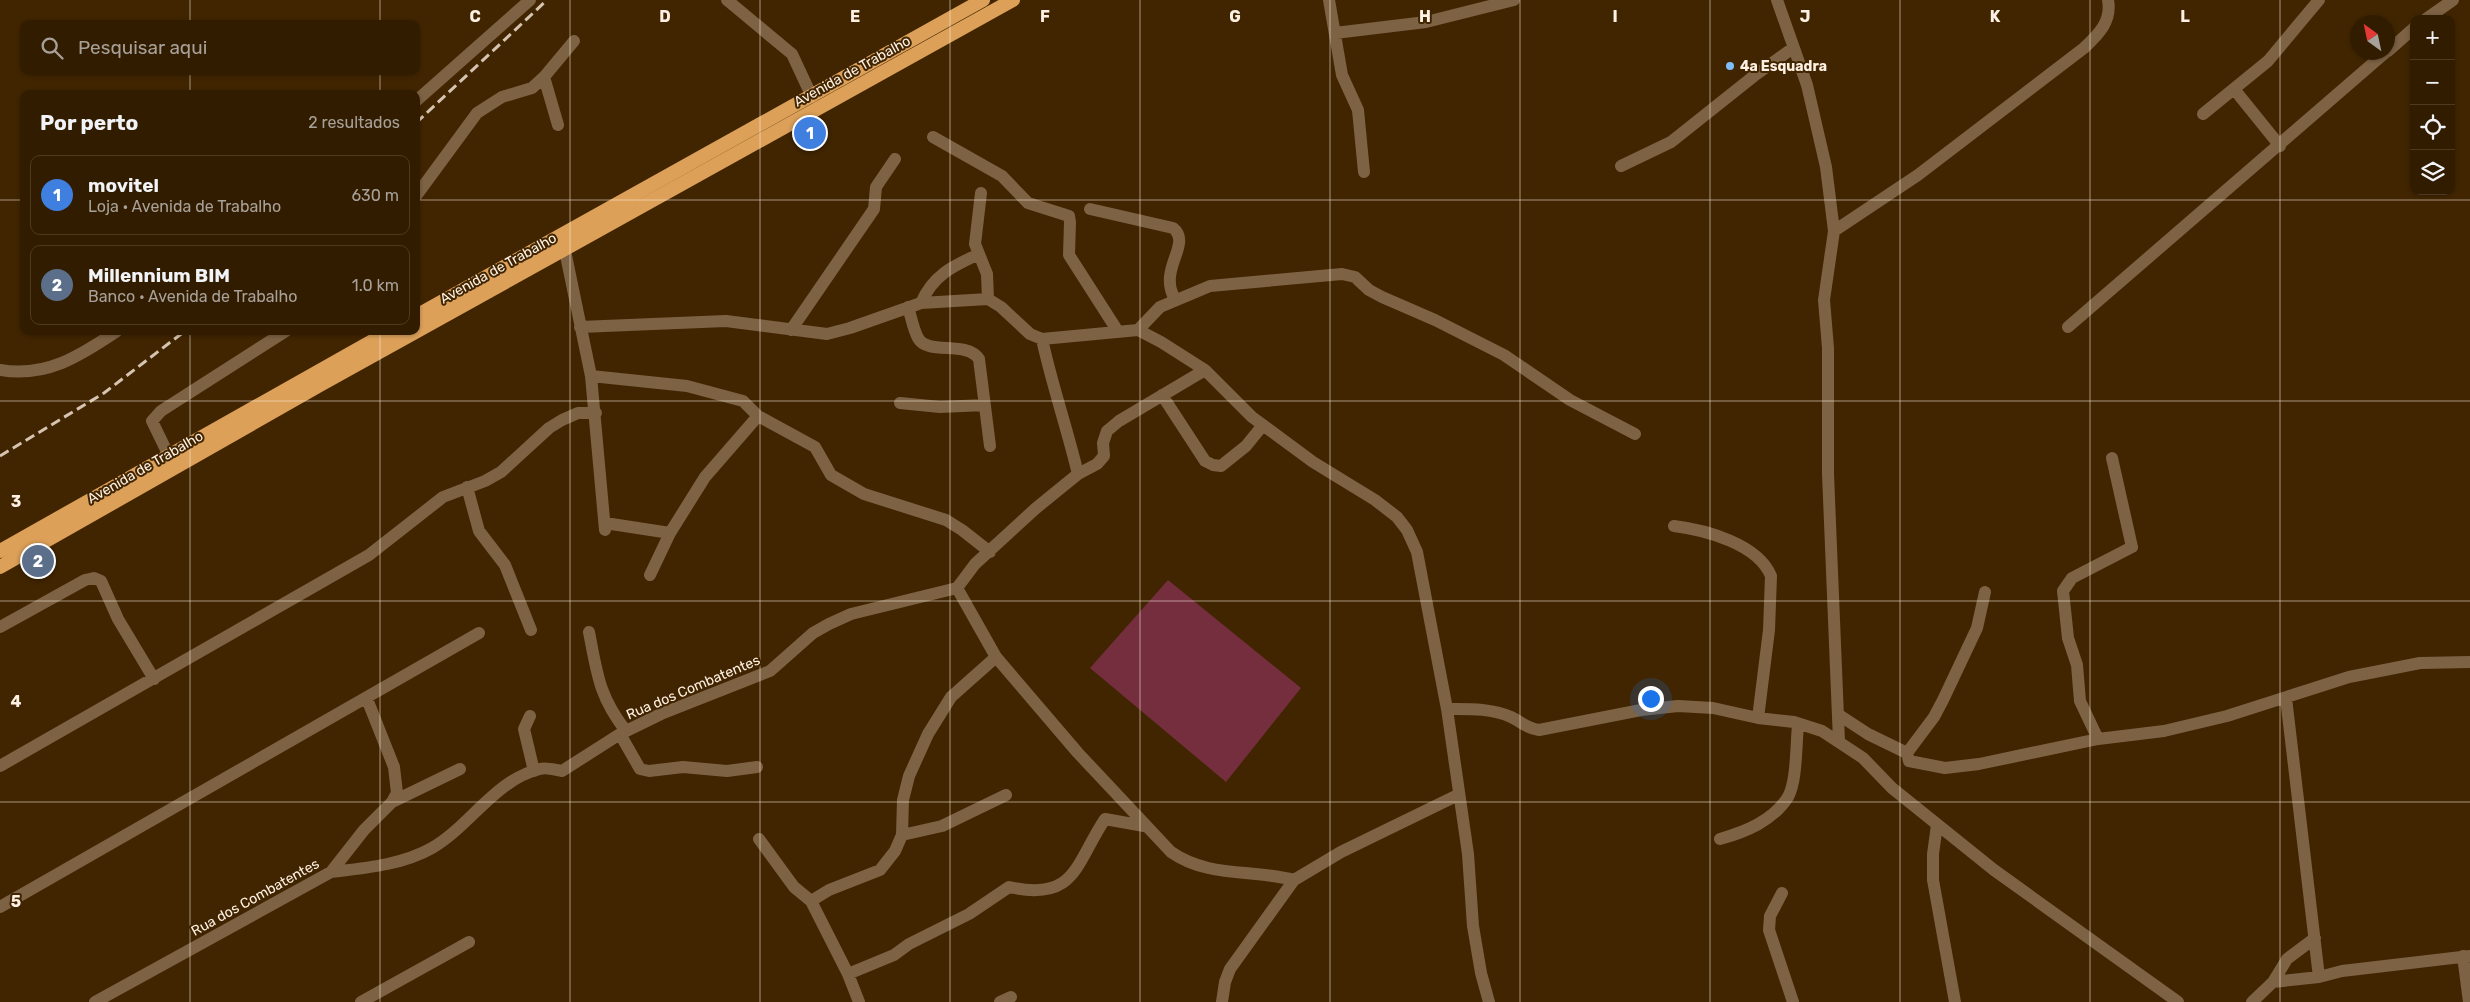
<!DOCTYPE html>
<html lang="pt">
<meta charset="utf-8">
<style>
body{margin:0;font-family:Rubik,sans-serif;background:#3d290f;color:#f1f3f6}
.controls{position:absolute;right:15px;top:15px;display:grid;overflow:hidden;border-radius:10px;box-shadow:0 1px 4px #0004}
.controls button{width:45px;height:45px;display:grid;place-items:center;padding:0;border:0;border-bottom:1px solid #4c3a22;background:#311c00;color:#f1f3f6;font:25px sans-serif}
.compass{position:absolute;left:2350px;top:15px;width:45px;height:45px;border-radius:50%;background:#311c00;box-shadow:0 1px 4px #0004;rotate:327deg}
.you{position:absolute;left:1650px;top:698px;width:18px;height:18px;margin:-12px;border:4px solid #fff;border-radius:50%;background:#1a73e8;box-shadow:0 0 0 8px #1a73e833}
.badge{display:grid;place-items:center;width:32px;height:32px;border-radius:50%;background:#7fbdfa;color:#fff;font-size:16px;font-weight:700}
.pin{position:absolute;translate:-50% -50%;border:2px solid #fff;box-shadow:0 1px 5px #0006}
.list{margin:0;padding:0;list-style:none}
h2{display:flex;justify-content:space-between;align-items:center;height:65px;margin:0;padding:0 20px;font-size:21px}
h2 small{font-size:16px;font-weight:400;color:#a8a199}
.list li{display:grid;grid-template-columns:32px 1fr auto;gap:15px;align-items:center;box-sizing:border-box;height:80px;margin:0 10px 10px;padding:0 10px;border:1px solid #4c3a22;border-radius:10px}
.list b{display:block;font-size:19px;white-space:nowrap}
.list p{margin:0;font-size:16px;white-space:nowrap;color:#a8a199}
.list em{font-size:16px;font-style:normal;color:#a8a199}
.icon{flex:none;width:28px;height:28px;fill:none;stroke:currentColor;stroke-width:2;stroke-linecap:round;stroke-linejoin:round}
.map{position:relative;flex:none;width:2470px;height:1002px;overflow:hidden}
.search{position:absolute;background:#311c00;box-shadow:0 1px 4px #0004;left:20px;top:20px;width:400px;height:55px;display:flex;align-items:center;gap:12px;box-sizing:border-box;padding:0 18px;border-radius:10px;color:#a8a199;font-size:19px}
.panel{position:absolute;background:#311c00;box-shadow:0 1px 4px #0004;left:20px;top:90px;width:400px;height:245px;border-radius:10px}
.map>svg:first-child{display:block}
.garden{fill:#742e3e}
.lines{fill:none;stroke-linecap:round;stroke-linejoin:round}
.minor{stroke:#7d6244;stroke-width:12}
.tertiary{stroke:#7d6244;stroke-width:12}
.trunk{stroke:#dca059;stroke-width:14}
.rail{stroke:#d5c4b1;stroke-width:3;stroke-dasharray:10 5;stroke-linecap:butt}
.grid{fill:none;stroke:#fef0e2;stroke-width:1;stroke-opacity:0.55}
.poi-dot{fill:#7fbdfa;stroke:#412500;stroke-width:2}
.labels{text-anchor:middle;stroke-width:4;stroke-linejoin:round;paint-order:stroke}
.poi-label{font-size:14px;font-weight:bold;fill:#fef0e2;stroke:#412500;text-anchor:start}
.street-label{font-size:14px;fill:#fef0e2;stroke:#412500}
.grid-label{font-size:16px;text-anchor:middle;font-weight:bold;fill:#fef0e2;stroke:#412500;stroke-width:4;stroke-linejoin:round;paint-order:stroke}
</style>
<div class="map">
<svg width="2470" height="1002" viewBox="0 0 2470 1002">
<rect width="100%" height="100%" fill="#412500"/>
<path class="garden" d="M1168,580l133,108 -75,94 -136,-114z"/>
<g class="lines">
<path class="minor" d="M727,0l65,54 20,43
M1329,0l13,75 16,35 6,62
M1777,0l30,85 19,82 8,64 -10,69 4,48v126l11,267
M2426,19l27,-19
M1335,33l91,-11 88,-22
M2388,51l26,-23
M544,77l14,48
M2234,89l46,57
M2203,114l65,-53 51,-61
M933,137l69,39 26,27 41,13 1,6 -1,33 48,75
M1621,166l50,-24 83,-66 39,-28
M981,193l-6,51 12,30 1,25
M416,196l61,-83 25,-16 30,-9 12,-11 30,-36
M1090,209l83,19c20,16 -16,41 2,71
M1834,231l84,-56 166,-127c15,-14 28,-27 24,-48
M563,241l28,135 14,154
M921,303c12,-28 32,-37 58,-49
M908,307c3,9 5,22 10,31 10,18 48,2 61,21l11,87
M580,327l146,-6 101,13 23,-6 71,-25 67,-4 13,8 29,27 12,5 96,-9 23,12 44,28 47,47 61,45 62,38 22,17 10,13 10,22 30,157 21,145 5,72 8,47 8,29
M2068,327l318,-275
M791,330l83,-121 2,-22 19,-28
M1138,330l22,-23 50,-21 132,-12 13,3 14,13 13,7 53,23 69,35 66,45 65,34
M1042,339c10,46 25,89 36,135
M591,376l96,10 56,15 15,15 57,31 16,28 33,19 82,26 16,10 28,22
M1162,395l43,66 8,4 8,1 25,-20 17,-21
M900,403l40,4 45,-2
M169,456l-17,-35 9,-10 125,-80
M467,487l12,44 26,34 26,65
M605,523l65,10 35,-56 53,-61
M1674,526c32,4 84,18 97,50l-2,54 -11,88
M650,575l20,-42
M957,588l39,69 82,96 93,99c37,26 81,17 123,28
M0,627l85,-47 9,-2 7,3 17,38 36,60
M589,632c8,41 10,65 37,99
M2286,698l33,279
M1447,709c21,0 44,-1 64,8 11,5 14,11 28,13l102,-20 37,-4 35,2 45,10 36,4 28,9 41,27 29,30 102,82 184,132
M1839,715l29,19 39,19 2,8 36,7 34,-4 119,-25 66,-8 63,-15 122,-39 71,-14 50,-1
M530,716l-6,13 10,42
M620,734l20,35 9,2 34,-4 44,4 30,-4
M2098,739l-18,-38 -3,-36 -9,-27 -5,-47 9,-13 60,-31 -20,-89
M1907,753l27,-36 9,-17 34,-72 8,-36
M0,766l369,-211 74,-58 42,-16 16,-9 48,-44 13,-8 16,-7h18
M392,802l68,-33
M1937,825l-4,29v26l22,122
M902,835l40,-9 64,-31
M759,839l35,48 17,14
M1720,839c25,-7 53,-18 68,-42 9,-16 8,-53 10,-72
M331,872l33,-42 28,-28 5,-9 -3,-26 -27,-68
M1782,893l-12,23 -1,14 24,72
M0,907l479,-274
M2463,956l6,46
M848,974l46,-19 15,-11 60,-30 40,-27c67,15 66,-23 96,-68l39,7
M2273,982l14,-23 28,-21
M95,1002l236,-130c34,-4 71,-7 101,-24 37,-21 64,-69 108,-79 6,-2 16,1 22,2l58,-37 41,-20 109,-43 43,-38 16,-9 22,-10 106,-26 18,-24 60,-55 43,-35 19,-10 7,-8 -1,-13 4,-12 12,-10 86,-51
M361,1002l108,-60
M859,1002l-11,-28 -37,-73 18,-11 51,-20 15,-19 7,-16 1,-35 6,-24 19,-42 23,-37 45,-40
M1000,1002l11,-5
M1222,1002l3,-20 5,-13 64,-89 47,-28 117,-57
M2252,1002l21,-20 46,-5 23,-6 128,-15"/>
<path class="tertiary" d="M416,101l114,-101
M0,370c46,8 80,-14 117,-39"/>
<path class="trunk" d="M416,316l567,-316
M0,551l390,-220
M0,567l320,-182 693,-385"/>
<path class="rail" d="M416,123l131,-123
M0,456l104,-63 81,-62"/>
</g>
<path class="grid" d="M190,0v24M380,0v24M570,0v1002M760,0v1002M950,0v1002M1140,0v1002M1330,0v1002M1520,0v1002M1710,0v1002M1900,0v1002M2090,0v1002M2280,0v1002M190,71v23M380,71v23M0,200h24M416,200h2054M190,331v671M380,331v671M0,401h2470M0,601h2470M0,802h2470"/>
<circle class="poi-dot" cx="1730" cy="66" r="5"/>
<g class="labels">
<g class="poi-label">
<text x="1740" y="71">4a Esquadra</text>
</g>
<g class="street-label">
<text transform="translate(852 71) rotate(-29)" y="5">Avenida de Trabalho</text>
<text transform="translate(498 268) rotate(-29)" y="5">Avenida de Trabalho</text>
<text transform="translate(145 467) rotate(-30)" y="5">Avenida de Trabalho</text>
<text transform="translate(693 687) rotate(-23)" y="5">Rua dos Combatentes</text>
<text transform="translate(255 897) rotate(-29)" y="5">Rua dos Combatentes</text>
</g>
</g>
<g class="grid-label">
<text x="475" y="22">C</text>
<text x="665" y="22">D</text>
<text x="855" y="22">E</text>
<text x="1045" y="22">F</text>
<text x="1235" y="22">G</text>
<text x="1425" y="22">H</text>
<text x="1615" y="22">I</text>
<text x="1805" y="22">J</text>
<text x="1995" y="22">K</text>
<text x="2185" y="22">L</text>
<text x="16" y="507">3</text>
<text x="16" y="707">4</text>
<text x="16" y="907">5</text>
</g>
</svg>
<div class="controls">
<button>+</button>
<button>−</button>
<button><svg class="icon" aria-label="locate" viewBox="0 0 24 24"><circle cx="12" cy="12" r="6"/><path d="M12 2v4M12 18v4M2 12h4M18 12h4"/></svg></button>
<button><svg class="icon" aria-label="layers" viewBox="0 0 24 24"><path d="M12 4l9 5-9 5-9-5zM3 14l9 5 9-5"/></svg></button>
</div>
<svg class="compass" viewBox="-18 -18 36 36"><path d="M0-13l5 13h-10z" fill="#e53935"/><path d="M0 13l5-13h-10z" fill="#a8a199"/></svg>
<div class="you"></div>
<div class="pin badge" style="left:810px;top:133px;background:#3f7fe0">1</div>
<div class="pin badge" style="left:38px;top:561px;background:#5c6f8a">2</div>
<div class="search"><svg class="icon" aria-label="search" viewBox="0 0 24 24"><circle cx="10" cy="10" r="6"/><path d="M15 15l6 6"/></svg>Pesquisar aqui</div>
<section class="panel">
<h2>Por perto<small>2 resultados</small></h2>
<ul class="list">
<li><span class="badge" style="background:#3f7fe0">1</span><div><b>movitel</b><p>Loja · Avenida de Trabalho</p></div><em>630 m</em></li>
<li><span class="badge" style="background:#5c6f8a">2</span><div><b>Millennium BIM</b><p>Banco · Avenida de Trabalho</p></div><em>1.0 km</em></li>
</ul>
</section>
</div>
